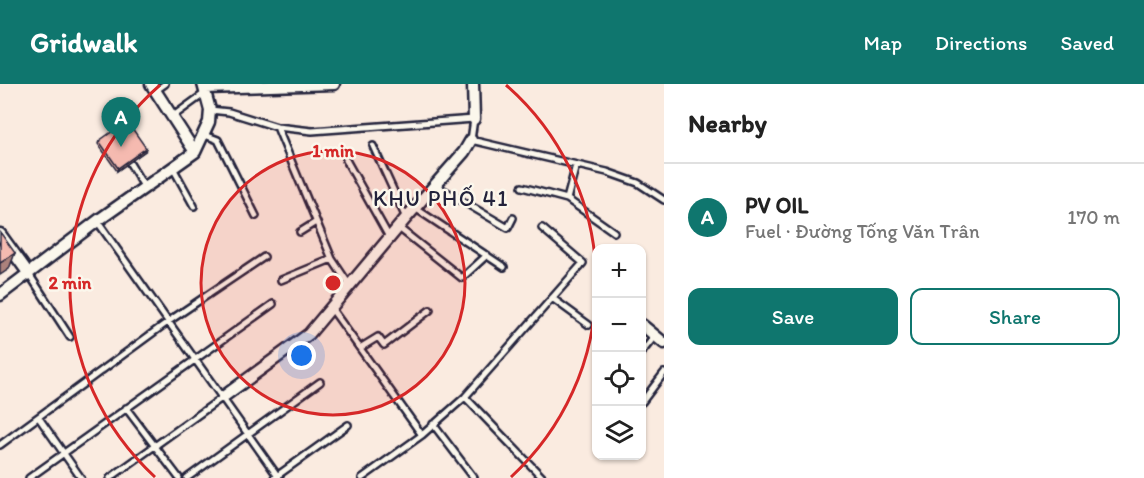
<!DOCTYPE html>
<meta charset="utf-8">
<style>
body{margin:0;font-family:Itim,sans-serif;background:#f6f6f6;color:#222}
.controls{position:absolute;right:18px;bottom:18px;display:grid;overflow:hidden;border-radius:12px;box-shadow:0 2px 4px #0004}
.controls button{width:54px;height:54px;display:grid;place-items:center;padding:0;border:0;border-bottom:2px solid #e0e0e0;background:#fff;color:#222;font:30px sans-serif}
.you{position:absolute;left:302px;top:272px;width:21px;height:21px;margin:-15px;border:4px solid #fff;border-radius:50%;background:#1a73e8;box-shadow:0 0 0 9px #1a73e833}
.badge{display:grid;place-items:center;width:39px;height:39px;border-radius:50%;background:#0f766e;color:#fff;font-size:20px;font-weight:700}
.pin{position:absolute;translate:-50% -50px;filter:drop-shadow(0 2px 3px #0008)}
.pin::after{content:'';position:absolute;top:32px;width:21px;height:18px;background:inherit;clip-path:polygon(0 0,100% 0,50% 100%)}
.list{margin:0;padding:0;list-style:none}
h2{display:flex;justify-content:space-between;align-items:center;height:78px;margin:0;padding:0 24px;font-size:26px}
h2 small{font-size:20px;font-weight:400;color:#767676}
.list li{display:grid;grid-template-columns:39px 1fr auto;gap:18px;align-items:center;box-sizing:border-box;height:108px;padding:0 24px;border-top:2px solid #e0e0e0}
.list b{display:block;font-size:22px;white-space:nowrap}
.list p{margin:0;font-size:20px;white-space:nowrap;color:#767676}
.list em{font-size:20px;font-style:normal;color:#767676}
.actions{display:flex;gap:12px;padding:18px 24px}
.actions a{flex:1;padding:14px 0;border:2px solid #0f766e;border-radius:12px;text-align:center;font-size:21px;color:#0f766e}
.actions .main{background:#0f766e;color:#fff}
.icon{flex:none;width:33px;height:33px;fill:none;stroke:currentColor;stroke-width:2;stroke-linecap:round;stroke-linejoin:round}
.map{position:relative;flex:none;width:664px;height:394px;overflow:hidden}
header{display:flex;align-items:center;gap:36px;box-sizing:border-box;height:84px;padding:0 30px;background:#0f766e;color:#fff}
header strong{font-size:28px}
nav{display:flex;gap:33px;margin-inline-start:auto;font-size:21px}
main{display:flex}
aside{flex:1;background:#fff}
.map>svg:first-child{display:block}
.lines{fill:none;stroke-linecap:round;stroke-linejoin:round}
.service-casing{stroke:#22223b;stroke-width:10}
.minor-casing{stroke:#22223b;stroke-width:15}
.service{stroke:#fbf7ec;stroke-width:5}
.minor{stroke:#fbf7ec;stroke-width:10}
.wall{fill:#d3a097;stroke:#22223b;stroke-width:1.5}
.shaded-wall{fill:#ac827b;stroke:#22223b;stroke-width:1.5}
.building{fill:#f5bab0;stroke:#22223b;stroke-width:1.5}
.ring{fill:none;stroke:#d62828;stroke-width:3}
.labels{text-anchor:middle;stroke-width:5;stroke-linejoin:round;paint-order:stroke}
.neighbourhood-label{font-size:22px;letter-spacing:1.5px;fill:#22223b;stroke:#fbf7ec}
.centre{fill:#d62828;stroke:#fbf7ec;stroke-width:3}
.ring-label{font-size:18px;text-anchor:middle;font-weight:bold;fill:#d62828;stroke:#fbf7ec;stroke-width:5;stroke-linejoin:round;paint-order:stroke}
</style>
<header>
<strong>Gridwalk</strong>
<nav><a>Map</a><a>Directions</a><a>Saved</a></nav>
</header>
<main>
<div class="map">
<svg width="664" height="394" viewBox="0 0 664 394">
<rect width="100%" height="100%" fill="#faebe0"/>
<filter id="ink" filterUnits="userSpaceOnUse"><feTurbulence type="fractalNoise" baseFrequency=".0167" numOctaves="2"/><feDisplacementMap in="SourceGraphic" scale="12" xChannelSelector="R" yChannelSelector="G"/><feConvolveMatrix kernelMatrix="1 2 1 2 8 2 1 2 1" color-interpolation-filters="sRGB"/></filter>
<g filter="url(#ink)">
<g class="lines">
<defs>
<path id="service" d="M155,7l10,-7
M210,26l19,2 48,15 35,4 162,-12 -3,21 136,32 31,11 26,17
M172,33l33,-24
M277,43l55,132 18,27
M205,51l13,5 38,76
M373,62l33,72
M346,76l43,77
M129,78l16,26
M173,84l21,38
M435,101l73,43 5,-10
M522,103l45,12 47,33
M567,115l9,-34
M415,124l89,59
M97,137l182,257
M399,144l63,50 25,-23
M300,148l16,-10
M29,190l41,63
M281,196l51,-21
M552,214l37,27
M331,224l91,127
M360,264l18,-11 6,8 46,-35
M642,268l13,-16
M465,313l78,81
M642,318l22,-29
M126,324l53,70
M39,334l42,60
M433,340l41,54
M0,361l169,-124 95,-64
M29,394l244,-174
M110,394l113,-81
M187,394l133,-96
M274,394l74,-53
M362,394l60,-43 43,-38 118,-134 -41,-35"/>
<path id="minor" d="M151,0l44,68
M473,0l1,35
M205,4l129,-4
M0,150l29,40
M0,211l100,-76 95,-67 14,-30 1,-12 -7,-26
M642,241l22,18
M223,313l86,-63 97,-116 58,-66 7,-12"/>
</defs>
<use href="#service" class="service-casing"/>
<use href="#minor" class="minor-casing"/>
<use href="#service" class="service"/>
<use href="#minor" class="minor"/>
</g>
<path class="wall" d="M99,57l46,10 -28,20 -19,-27z"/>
<path class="shaded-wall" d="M146,64l-1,3 -28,20 1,-3z
M15,169l-6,16 -9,6v-12z"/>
<path class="building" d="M127,37l19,27 -28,20 -19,-27z
M0,148l15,21 -15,10z"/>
</g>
<circle cx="333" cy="199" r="132" fill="#d62828" fill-opacity=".12"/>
<g class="ring">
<circle cx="333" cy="199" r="132"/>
<path d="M155 393A263 263 0 0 1 160 1M506 1A263 263 0 0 1 511 393"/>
</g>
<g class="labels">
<g class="neighbourhood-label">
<text x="441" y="122">KHU PHỐ 41</text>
</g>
</g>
<circle cx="333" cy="199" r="9" class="centre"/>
<g class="ring-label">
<text x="333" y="73">1 min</text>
<text x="70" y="205">2 min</text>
</g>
</svg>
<div class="controls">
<button>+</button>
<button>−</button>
<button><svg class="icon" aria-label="locate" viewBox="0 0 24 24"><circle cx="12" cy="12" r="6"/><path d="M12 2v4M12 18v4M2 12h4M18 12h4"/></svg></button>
<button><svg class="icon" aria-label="layers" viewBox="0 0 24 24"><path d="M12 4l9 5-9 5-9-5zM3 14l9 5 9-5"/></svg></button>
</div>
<div class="you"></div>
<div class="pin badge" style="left:121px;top:63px">A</div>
</div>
<aside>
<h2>Nearby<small></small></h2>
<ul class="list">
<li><span class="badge">A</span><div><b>PV OIL</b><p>Fuel · Đường Tống Văn Trân</p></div><em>170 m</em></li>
</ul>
<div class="actions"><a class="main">Save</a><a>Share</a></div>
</aside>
</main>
